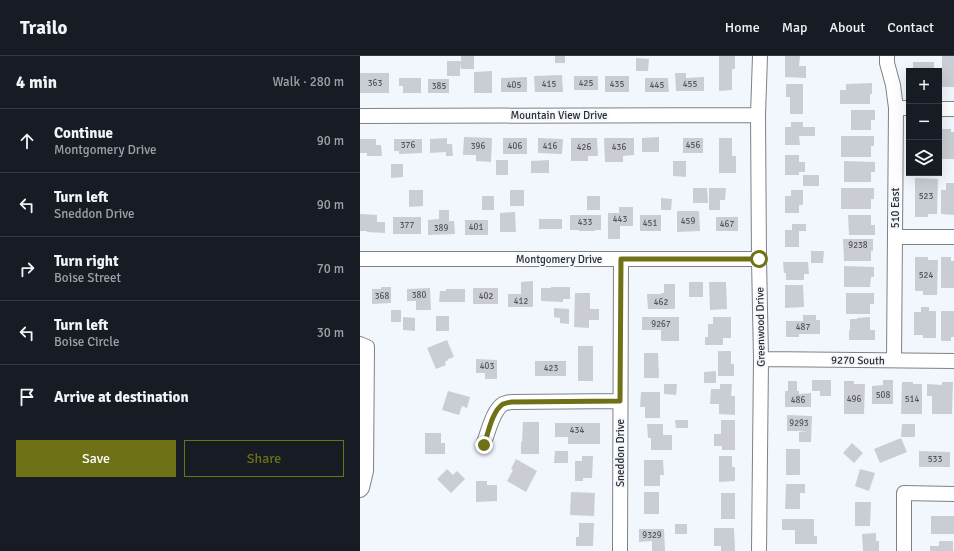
<!DOCTYPE html>
<meta charset="utf-8">
<style>
body{margin:0;font-family:Signika,sans-serif;background:#242831;color:#f1f3f6}
.controls{position:absolute;right:12px;top:12px;display:grid;overflow:hidden;border-radius:0px;box-shadow:0 4px 16px #0002}
.controls button{width:36px;height:36px;display:grid;place-items:center;padding:0;border:0;border-bottom:1px solid #363941;background:#171b24;color:#f1f3f6;font:20px sans-serif}
.stop{position:absolute;width:12px;height:12px;margin:-9px;border:3px solid #6e7116;border-radius:50%;background:#fff}
.stop.end{background:#6e7116;border-color:#fff;box-shadow:0 1px 4px #0008}
.list{margin:0;padding:0;list-style:none}
h2{display:flex;justify-content:space-between;align-items:center;height:52px;margin:0;padding:0 16px;font-size:17px}
h2 small{font-size:13px;font-weight:400;color:#9ea1a6}
.list li{display:grid;grid-template-columns:26px 1fr auto;gap:12px;align-items:center;box-sizing:border-box;height:64px;padding:0 16px;border-top:1px solid #363941}
.list b{display:block;font-size:15px;white-space:nowrap}
.list p{margin:0;font-size:13px;white-space:nowrap;color:#9ea1a6}
.list em{font-size:13px;font-style:normal;color:#9ea1a6}
.actions{display:flex;gap:8px;padding:12px 16px}
.actions a{flex:1;padding:9px 0;border:1px solid #6e7116;border-radius:0px;text-align:center;font-size:14px;color:#6e7116}
.actions .main{background:#6e7116;color:#fff}
.icon{flex:none;width:22px;height:22px;fill:none;stroke:currentColor;stroke-width:2;stroke-linecap:round;stroke-linejoin:round}
.map{position:relative;flex:none;width:594px;height:495px;overflow:hidden}
header{display:flex;align-items:center;gap:24px;box-sizing:border-box;height:56px;padding:0 20px;background:#171b24;border-bottom:1px solid #363941}
header strong{font-size:19px}
nav{display:flex;gap:22px;margin-inline-start:auto;font-size:14px}
main{display:flex}
aside{flex:1;background:#171b24}
.map>svg:first-child{display:block}
.building{fill:#caced4}
.lines{fill:none;stroke-linecap:round;stroke-linejoin:round}
.minor-casing{stroke:#7e8288;stroke-width:16}
.minor{stroke:#fff;stroke-width:14}
.route{stroke:#6e7116;stroke-width:5}
.labels{text-anchor:middle;stroke-width:3.5;stroke-linejoin:round;paint-order:stroke}
.number-label{font-size:9px;fill:#54565a}
.street-label{font-size:11px;fill:#2d2e31;stroke:#f2f6fd}
</style>
<header>
<strong>Trailo</strong>
<nav><a>Home</a><a>Map</a><a>About</a><a>Contact</a></nav>
</header>
<main>
<aside>
<h2>4 min<small>Walk · 280 m</small></h2>
<ul class="list">
<li><svg class="icon" aria-label="ahead" viewBox="0 0 24 24"><path d="M12 20V5M6 11l6-6 6 6"/></svg><div><b>Continue</b><p>Montgomery Drive</p></div><em>90 m</em></li>
<li><svg class="icon" aria-label="left" viewBox="0 0 24 24"><path d="M17 20v-9H6M10 6l-5 5 5 5"/></svg><div><b>Turn left</b><p>Sneddon Drive</p></div><em>90 m</em></li>
<li><svg class="icon" aria-label="right" viewBox="0 0 24 24"><path d="M7 20v-9h11M14 6l5 5-5 5"/></svg><div><b>Turn right</b><p>Boise Street</p></div><em>70 m</em></li>
<li><svg class="icon" aria-label="left" viewBox="0 0 24 24"><path d="M17 20v-9H6M10 6l-5 5 5 5"/></svg><div><b>Turn left</b><p>Boise Circle</p></div><em>30 m</em></li>
<li><svg class="icon" aria-label="arrive" viewBox="0 0 24 24"><path d="M6 21V4h12l-3 4 3 4H6"/></svg><div><b>Arrive at destination</b></div></li>
</ul>
<div class="actions"><a class="main">Save</a><a>Share</a></div>
</aside>
<div class="map">
<svg width="594" height="495" viewBox="0 0 594 495">
<rect width="100%" height="100%" fill="#f2f6fd"/>
<path class="building" d="M101,0h13v13h-13l-1,-5v12h-13v-15h14z
M195,0h10v7h-10z
M359,0h16v13h-3v21l-13,1z
M425,0h15l-1,10h7v12l-21,-1z
M582,0h12v31h-12z
M276,2l13,1 -1,12h-12z
M553,6h21v9h-21z
M132,15v22h-18v-21z
M0,17h29v20h-29z
M315,17h11v5l18,-1v14h-28z
M202,19l1,17h-28l-1,-16z
M214,20h24v14h-24z
M245,20h24v16h-24z
M167,21v15h-26v-14z
M39,22h22v15h-18v-7h-4z
M285,22h23l1,14h-24z
M68,23h21v14h-21z
M512,27v11h-2v10h-30v-14h6v-6z
M426,28h17v30h-13v-17h-4z
M491,54h24v10h-4v10h-20z
M431,66h12v5h12v9h-16l1,9h-15v-18h6z
M581,73h10v3h3v27h-13z
M481,80h33v10h-3v11h-30z
M104,81l28,1 -1,24 -15,-1v-6h-13z
M299,81v15h-17v-14z
M87,82v6h5l1,12h-7v-4l-16,1v-14z
M143,82h24v16h-24z
M178,82l25,1 -1,15 -24,-1z
M211,82h26l1,18h-10v5h-17z
M244,82h30v17l-11,1v6h-18z
M323,82h20v15h-20z
M359,82h13v18h4v17h-17z
M0,83h16v6h5l1,11h-15v-3h-7z
M34,83h28v14l-23,1v-3h-5z
M425,99h14v7h6v10h-6v3h-14z
M136,104h12v15h-12z
M189,104v13h-18v-12z
M313,105h13v16l-13,-1z
M484,105l31,1v10h-4v10h-27z
M31,108h12v13l-12,1z
M443,119h16v11h-16z
M555,122l23,1 -1,35h-9v3h-13z
M586,127h8v32l-13,-1v-24h5z
M333,132h14l1,15h-15z
M349,132h17l-1,12h-5v10h-11z
M481,132h33v11h-3v10h-30z
M49,134h14v16l-14,1z
M150,134h14v16h-14z
M431,134h12v15h-4v8h-14v-17h6z
M122,140h12v14h-12z
M227,140h13v14h-13z
M301,142l11,1 -1,11h-10z
M259,151h14v19h-13v13h-12v-26h11z
M79,154h10v11h5l1,13 -27,1v-15l11,-1z
M317,155h22l1,20 -23,1z
M155,156l1,20h-16v-19z
M0,158l17,1v7h8v11l-18,-1v-1h-7z
M210,159h31v15h-6v1h-16v-1h-9z
M280,159h21v16h-21z
M488,159h23v10h4v10h-26z
M33,161h28v17h-28z
M356,161h22v14h-22z
M179,163h23v10h-23z
M105,164h23v15h-23z
M432,168h14v7h-7v16h-14v-17h7z
M483,183h30v12h-2v10h-27z
M451,195h13l-1,12h-12z
M555,201h13v3h10l-1,35h-14v-4h-8z
M581,201h10v4h3v27h-13z
M423,206h25l1,12h-5v6h-18v-7h-2z
M484,210l30,1v10h-3l-1,10h-26z
M173,225v26h-25v-13h13v-12z
M329,226h14v15h-14z
M349,226h17l1,27 -17,1z
M304,228h11v25h-27l-1,-15h14v-1h3z
M425,229h18l1,22 -19,1z
M21,231h10v16l-19,1v-15h9z
M191,231h19v12h-7v3l-22,-1v-13h10z
M70,232l1,22h-15v-9h-9v-12z
M113,232h25v16h-25z
M86,233h19v13h-26l1,-11h6z
M215,237h15v16h9v11h-10v8l-15,-1z
M486,237h28v11h-4v10h-24z
M561,251h8v4h7v27h-13v-3h-9v-23h7z
M194,252l15,1v15l-9,-1v-5l-6,-1z
M31,254h10v12h-10z
M581,255h13v26h-3v4h-10z
M443,259h13v5h4v14h-21v3h-13v-16h17z
M76,260h13v15h-13z
M43,261l12,1v13l-12,-1z
M282,261h37v24h-18v-11h-19z
M353,261h18v21h-8v7h-18v-8h3v-13h5z
M510,261v13h5v10h-26v-10h1v-11h7v-1z
M87,284l7,17 -6,2v1l-3,2 1,3 -10,4 -9,-21z
M218,290h15v35h-15z
M358,295h13v13h3v12h-16z
M284,297h14l1,25h-15z
M116,303l21,1v19h-12v-6h-9z
M175,305h31v15h-31z
M356,315v12h-12v-11z
M452,324h19v16h-11v-5h-8z
M523,324h10v24h-21v-18l11,-1z
M428,325h9v10h2v3l12,-1v14h-26v-16h3z
M484,325h10v3h11l-1,30h-20z
M542,326h11v2h9v30h-21z
M582,326h11l-1,32h-20v-18h-5v-12l15,1z
M304,328h13l-1,11 -12,-1z
M360,328h12l-1,12h4v19l-16,-1v-10h-9l1,-15h9z
M88,335l22,6 -3,11 -5,-2 -3,9 -17,-5z
M281,336h19v26h-15v-11h-5z
M427,359l25,1 -1,26h-12v-10l8,-1h-20z
M315,364h13v8h-12z
M361,364h14v30h-13v-4h-8v-12h7z
M163,366h16v32h-18v-12h1z
M195,367h45v21h-32v-7h-13z
M287,368h16v11h9v15h-21v-12h-3z
M542,368h13v13h-14z
M65,377h16v10h4v11h-20z
M541,382l6,14 -27,11 -6,-14z
M492,387l11,10 -9,10 -11,-10z
M426,393h14v26h-14z
M195,395h13v12h-14z
M559,395l31,1v15h-31z
M222,400h11l-1,22h-9v3h-8v-20h7z
M359,400h13v11h3v14l-16,1z
M156,403l21,12 -11,21 -19,-11 6,-11 -2,-1z
M284,404h19l1,15h-4v11h-16z
M87,413l6,6 4,-4 8,8 -14,14 -14,-14z
M500,413l15,4 -6,18 -14,-5z
M116,425h11v4h10v16l-21,1z
M426,428h19v9h-5v16h-15z
M211,436l24,1 -1,23 -24,-1z
M284,436h15v22h-15z
M361,437h14v26h-14z
M495,446h16l-1,24h-15z
M571,460h23v18h-23z
M422,463h32v17h3v8h-22v-14h-13z
M219,467h15l-1,23h-17v-9h3z
M315,468h12v10h-12z
M354,472h20l1,23h-14v-5h-7z
M279,473h25l1,22h-13v-10l-13,1z
M516,477v8h3v10h-16l-1,-17z
M579,485h14v10h-23v-5h9z"/>
<g class="lines">
<defs>
<path id="minor" d="M527,0v7l6,22 3,23 -2,252
M536,52h13
M579,53h15
M0,60l398,-1
M535,181h59
M0,203h399
M0,288l7,3 -1,124 -4,17 -2,2
M401,303l193,2
M123,389c5,-11 9,-34 20,-41 3,-1 7,-2 9,-2l108,-1
M260,495l1,-292
M399,495l2,-192 -2,-100 -1,-144 2,-59
M544,495v-58l50,1"/>
</defs>
<use href="#minor" class="minor-casing"/>
<use href="#minor" class="minor"/>
</g>
<g class="lines">
<path class="route" d="M124,389c4,-11 8,-34 19,-41 3,-1 7,-2 9,-2l108,-1 1,-142h138"/>
</g>
<g class="labels">
<g class="number-label">
<text x="15" y="30">363</text>
<text x="226" y="30">425</text>
<text x="189" y="31">415</text>
<text x="257" y="31">435</text>
<text x="330" y="31">455</text>
<text x="154" y="32">405</text>
<text x="297" y="32">445</text>
<text x="79" y="33">385</text>
<text x="48" y="92">376</text>
<text x="333" y="92">456</text>
<text x="118" y="93">396</text>
<text x="155" y="93">406</text>
<text x="190" y="93">416</text>
<text x="224" y="94">426</text>
<text x="259" y="94">436</text>
<text x="566" y="143">523</text>
<text x="260" y="166">443</text>
<text x="328" y="168">459</text>
<text x="225" y="169">433</text>
<text x="290" y="170">451</text>
<text x="367" y="171">467</text>
<text x="47" y="172">377</text>
<text x="116" y="174">401</text>
<text x="81" y="175">389</text>
<text x="498" y="192">9238</text>
<text x="566" y="222">524</text>
<text x="59" y="242">380</text>
<text x="22" y="243">368</text>
<text x="126" y="243">402</text>
<text x="161" y="248">412</text>
<text x="301" y="249">462</text>
<text x="301" y="271">9267</text>
<text x="443" y="274">487</text>
<text x="127" y="313">403</text>
<text x="191" y="315">423</text>
<text x="523" y="342">508</text>
<text x="494" y="346">496</text>
<text x="552" y="346">514</text>
<text x="438" y="347">486</text>
<text x="439" y="370">9293</text>
<text x="217" y="377">434</text>
<text x="575" y="406">533</text>
<text x="292" y="482">9329</text>
</g>
<g class="street-label">
<text x="199" y="63">Mountain View Drive</text>
<text transform="translate(535 152) rotate(-90)" y="4">510 East</text>
<text x="199" y="207">Montgomery Drive</text>
<text transform="translate(400 271) rotate(-91)" y="4">Greenwood Drive</text>
<text transform="translate(498 304) rotate(1)" y="4">9270 South</text>
<text transform="translate(260 397) rotate(-90)" y="4">Sneddon Drive</text>
</g>
</g>
</svg>
<div class="controls">
<button>+</button>
<button>−</button>
<button><svg class="icon" aria-label="layers" viewBox="0 0 24 24"><path d="M12 4l9 5-9 5-9-5zM3 14l9 5 9-5"/></svg></button>
</div>
<div class="stop" style="left:399px;top:203px"></div>
<div class="stop end" style="left:124px;top:389px"></div>
</div>
</main>
